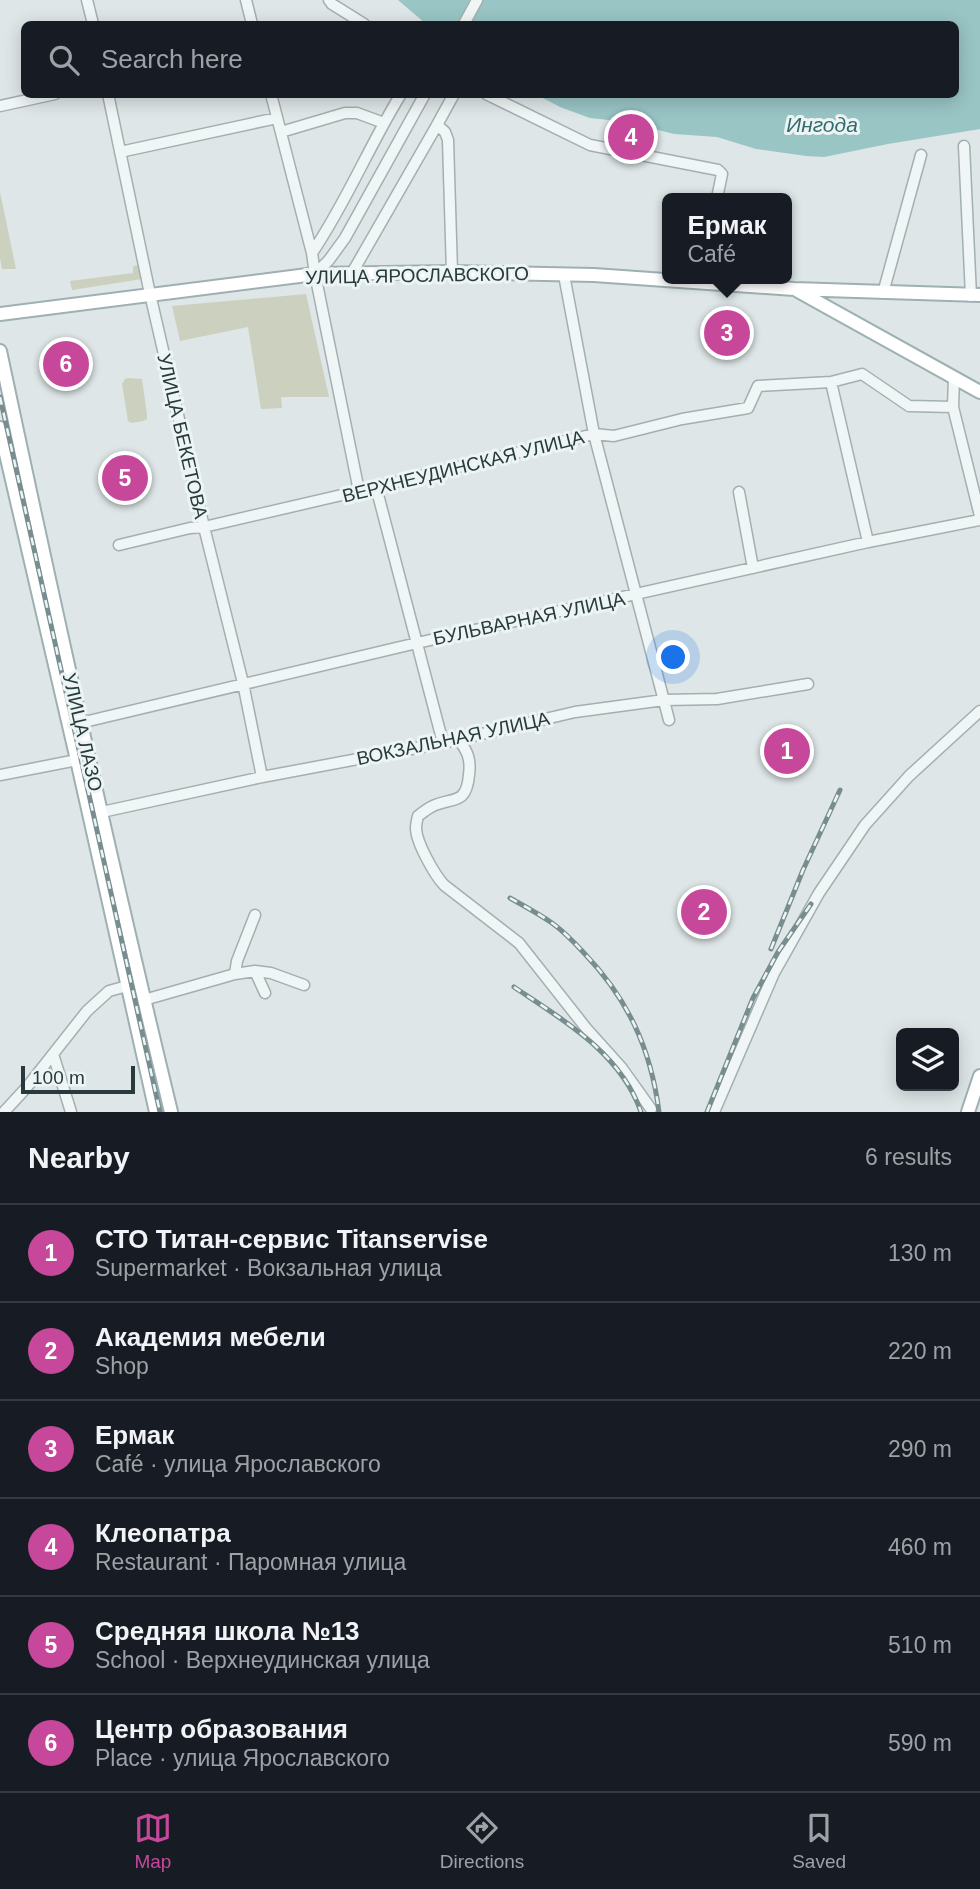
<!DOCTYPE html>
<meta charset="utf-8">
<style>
body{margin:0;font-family:Arial,sans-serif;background:#20242c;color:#f1f3f6}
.controls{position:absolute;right:21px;bottom:21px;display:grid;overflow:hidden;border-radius:10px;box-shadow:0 4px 18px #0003}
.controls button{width:63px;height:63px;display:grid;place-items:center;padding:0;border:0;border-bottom:2px solid #363941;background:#171b24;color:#f1f3f6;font:35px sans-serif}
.scale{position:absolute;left:21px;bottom:18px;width:114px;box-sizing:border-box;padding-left:7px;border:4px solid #283a3d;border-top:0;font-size:19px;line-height:24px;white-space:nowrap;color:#283a3d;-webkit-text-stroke:5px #edf4f4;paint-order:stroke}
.you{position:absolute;left:674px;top:658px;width:24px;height:24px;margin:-18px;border:5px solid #fff;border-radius:50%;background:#1a73e8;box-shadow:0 0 0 10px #1a73e833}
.badge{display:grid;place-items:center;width:46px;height:46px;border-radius:50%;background:#c7489b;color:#fff;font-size:23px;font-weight:700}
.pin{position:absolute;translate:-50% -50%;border:4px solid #fff;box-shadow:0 2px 7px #0006}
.popup{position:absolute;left:662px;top:193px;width:130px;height:91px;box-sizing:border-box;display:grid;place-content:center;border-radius:10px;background:#171b24;filter:drop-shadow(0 2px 5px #0005);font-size:23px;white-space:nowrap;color:#9ea1a6}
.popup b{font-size:26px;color:#f1f3f6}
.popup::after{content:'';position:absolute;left:50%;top:100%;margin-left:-14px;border:14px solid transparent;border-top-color:#171b24}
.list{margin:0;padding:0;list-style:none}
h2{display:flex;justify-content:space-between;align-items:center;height:91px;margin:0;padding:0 28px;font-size:30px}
h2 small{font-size:23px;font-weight:400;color:#9ea1a6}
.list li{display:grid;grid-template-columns:46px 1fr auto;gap:21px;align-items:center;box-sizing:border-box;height:98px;padding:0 28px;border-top:2px solid #363941}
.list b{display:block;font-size:26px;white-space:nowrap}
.list p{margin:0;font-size:23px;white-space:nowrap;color:#9ea1a6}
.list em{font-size:23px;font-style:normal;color:#9ea1a6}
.icon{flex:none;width:38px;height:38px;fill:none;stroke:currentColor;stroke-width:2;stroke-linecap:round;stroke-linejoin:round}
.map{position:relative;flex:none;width:980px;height:1112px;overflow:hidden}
.search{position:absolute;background:#171b24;box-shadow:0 4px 18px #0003;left:21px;right:21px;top:21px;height:77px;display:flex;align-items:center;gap:18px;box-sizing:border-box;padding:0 24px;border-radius:10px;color:#9ea1a6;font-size:26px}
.sheet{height:679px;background:#171b24}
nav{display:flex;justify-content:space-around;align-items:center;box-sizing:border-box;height:98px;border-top:2px solid #363941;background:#171b24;font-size:19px;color:#9ea1a6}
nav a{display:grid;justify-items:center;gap:4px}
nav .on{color:#c7489b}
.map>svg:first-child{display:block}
.green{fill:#ccd0bf}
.water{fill:#9ac5c5}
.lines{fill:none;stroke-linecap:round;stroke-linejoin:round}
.minor-casing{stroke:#a4afb1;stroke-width:13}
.major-casing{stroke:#9eb0b2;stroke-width:16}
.minor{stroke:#f0f5f5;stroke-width:10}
.major{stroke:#fff;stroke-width:12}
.rail-casing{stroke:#788d8f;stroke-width:5}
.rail{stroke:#edf4f4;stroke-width:2.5;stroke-dasharray:8;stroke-linecap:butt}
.labels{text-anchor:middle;stroke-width:6;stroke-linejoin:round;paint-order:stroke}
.street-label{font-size:19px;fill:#283a3d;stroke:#edf4f4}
.water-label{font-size:21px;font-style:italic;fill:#346c6e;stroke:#edf4f4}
</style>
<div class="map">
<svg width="980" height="1112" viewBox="0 0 980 1112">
<rect width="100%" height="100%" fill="#dee6e7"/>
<path class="green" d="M0,192l16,77h-14l-2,-11z
M139,265l3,14 -70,11 -2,-9 63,-8v-7z
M306,294l23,103h-48l1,11 -21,1 -13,-82 -68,14 -8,-35z
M128,378l14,1 5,35v5l-4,2 -12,2 -3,-2 -6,-37 3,-5z"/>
<path class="water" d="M398,0h582v129l-92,15 -64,13 -18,-1 -50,-7 -39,-12 -43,-3 -47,-12 -37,-4 -30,-11 -23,-12 419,-1v-70h-530z"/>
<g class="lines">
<defs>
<path id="minor" d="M87,0l6,24
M246,0l6,24
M329,0l3,4 32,20
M464,24l13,-24
M108,94l42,200 54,233 39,156 19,94
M271,94l41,159 3,21 44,217
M486,94l104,51 128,25 4,4 -5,24
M0,106l55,-12
M281,132l64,-19h12l27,10
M964,146l7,150
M120,152l157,-34
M312,253c34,-50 57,-107 89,-159
M452,272l-4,-132 -3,-8 -8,-7 17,-31
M352,273l85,-148
M315,274l14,-14 16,-22 80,-144
M564,275l30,159 75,286
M883,293l38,-138
M954,378l-1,29 27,109
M831,382l37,160
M376,487l67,256
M739,492l14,76
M119,545l71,-17 14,-1 172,-40 218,-53 20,2 68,-17 66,-11 10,-22 73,-4 31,-8 47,32 44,1
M80,723l337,-80 451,-101 112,-22
M459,740c9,12 12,20 10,35 -3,32 -17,21 -38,32 -4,2 -9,6 -13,9 -1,4 -2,8 -2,12 0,14 18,46 28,57l75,58 67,85 35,39 30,42
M0,775l77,-15
M102,812l160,-35 181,-34 132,-31 89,-12 53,-1 91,-15
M255,971l10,22
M235,974l2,-13 18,-46
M144,1000l91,-26 20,-3 16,2 33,12
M53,1054l18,58
M4,1112l23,-25 60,-76 22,-20 18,-5
M714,1112l60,-139 45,-80 46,-68 44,-49 71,-65"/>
<path id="major" d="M798,291l182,101
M0,314l315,-40 137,-2 142,3 200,14 186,6
M0,351c54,255 110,508 171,761
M0,428l77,332 79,352
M968,1112l12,-36"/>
</defs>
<use href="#minor" class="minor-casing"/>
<use href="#major" class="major-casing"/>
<use href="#minor" class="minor"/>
<use href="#major" class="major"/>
<defs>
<path id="rail" d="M0,397l160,715
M510,898c14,8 29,16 42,25 11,8 22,19 32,30 44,46 67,96 75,159
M771,949l32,-79 37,-80
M514,987c49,33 107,66 127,125
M707,1112l46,-114 25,-46 33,-48"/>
</defs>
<use href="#rail" class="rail-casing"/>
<use href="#rail" class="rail"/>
</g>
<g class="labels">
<g class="street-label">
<text transform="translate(417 275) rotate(-1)" y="7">УЛИЦА ЯРОСЛАВСКОГО</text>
<text transform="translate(183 436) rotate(77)" y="7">УЛИЦА БЕКЕТОВА</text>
<text transform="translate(463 466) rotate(-14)" y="7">ВЕРХНЕУДИНСКАЯ УЛИЦА</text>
<text transform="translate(529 618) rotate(-12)" y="7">БУЛЬВАРНАЯ УЛИЦА</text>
<text transform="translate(83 732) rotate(77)" y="7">УЛИЦА ЛАЗО</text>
<text transform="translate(453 738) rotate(-12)" y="7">ВОКЗАЛЬНАЯ УЛИЦА</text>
</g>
<g class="water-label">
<text x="822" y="132">Ингода</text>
</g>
</g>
</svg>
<div class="controls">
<button><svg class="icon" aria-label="layers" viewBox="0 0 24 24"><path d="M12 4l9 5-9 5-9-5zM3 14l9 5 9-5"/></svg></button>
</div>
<div class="scale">100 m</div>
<div class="you"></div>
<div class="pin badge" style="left:787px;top:751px">1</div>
<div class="pin badge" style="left:704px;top:912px">2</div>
<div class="pin badge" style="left:727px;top:333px">3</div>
<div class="popup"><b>Ермак</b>Café</div>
<div class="pin badge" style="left:631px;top:137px">4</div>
<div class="pin badge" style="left:125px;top:478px">5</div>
<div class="pin badge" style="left:66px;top:364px">6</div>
<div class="search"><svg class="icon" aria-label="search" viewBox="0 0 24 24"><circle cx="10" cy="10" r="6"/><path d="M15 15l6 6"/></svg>Search here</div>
</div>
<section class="sheet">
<h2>Nearby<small>6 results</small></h2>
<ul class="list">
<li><span class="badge">1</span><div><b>СТО Титан-сервис Titanservise</b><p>Supermarket · Вокзальная улица</p></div><em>130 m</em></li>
<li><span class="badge">2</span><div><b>Академия мебели</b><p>Shop</p></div><em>220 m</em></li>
<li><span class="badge">3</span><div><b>Ермак</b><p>Café · улица Ярославского</p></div><em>290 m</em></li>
<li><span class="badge">4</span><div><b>Клеопатра</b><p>Restaurant · Паромная улица</p></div><em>460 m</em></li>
<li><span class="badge">5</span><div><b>Средняя школа №13</b><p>School · Верхнеудинская улица</p></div><em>510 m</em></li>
<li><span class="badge">6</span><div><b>Центр образования</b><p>Place · улица Ярославского</p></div><em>590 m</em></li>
</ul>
</section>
<nav>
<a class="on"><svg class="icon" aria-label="map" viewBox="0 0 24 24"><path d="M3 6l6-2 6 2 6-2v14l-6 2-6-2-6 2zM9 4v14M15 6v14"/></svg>Map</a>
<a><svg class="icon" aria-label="directions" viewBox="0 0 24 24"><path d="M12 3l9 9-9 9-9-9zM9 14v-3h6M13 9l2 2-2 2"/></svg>Directions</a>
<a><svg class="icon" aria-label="saved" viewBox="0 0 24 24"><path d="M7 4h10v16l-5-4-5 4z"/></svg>Saved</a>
</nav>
